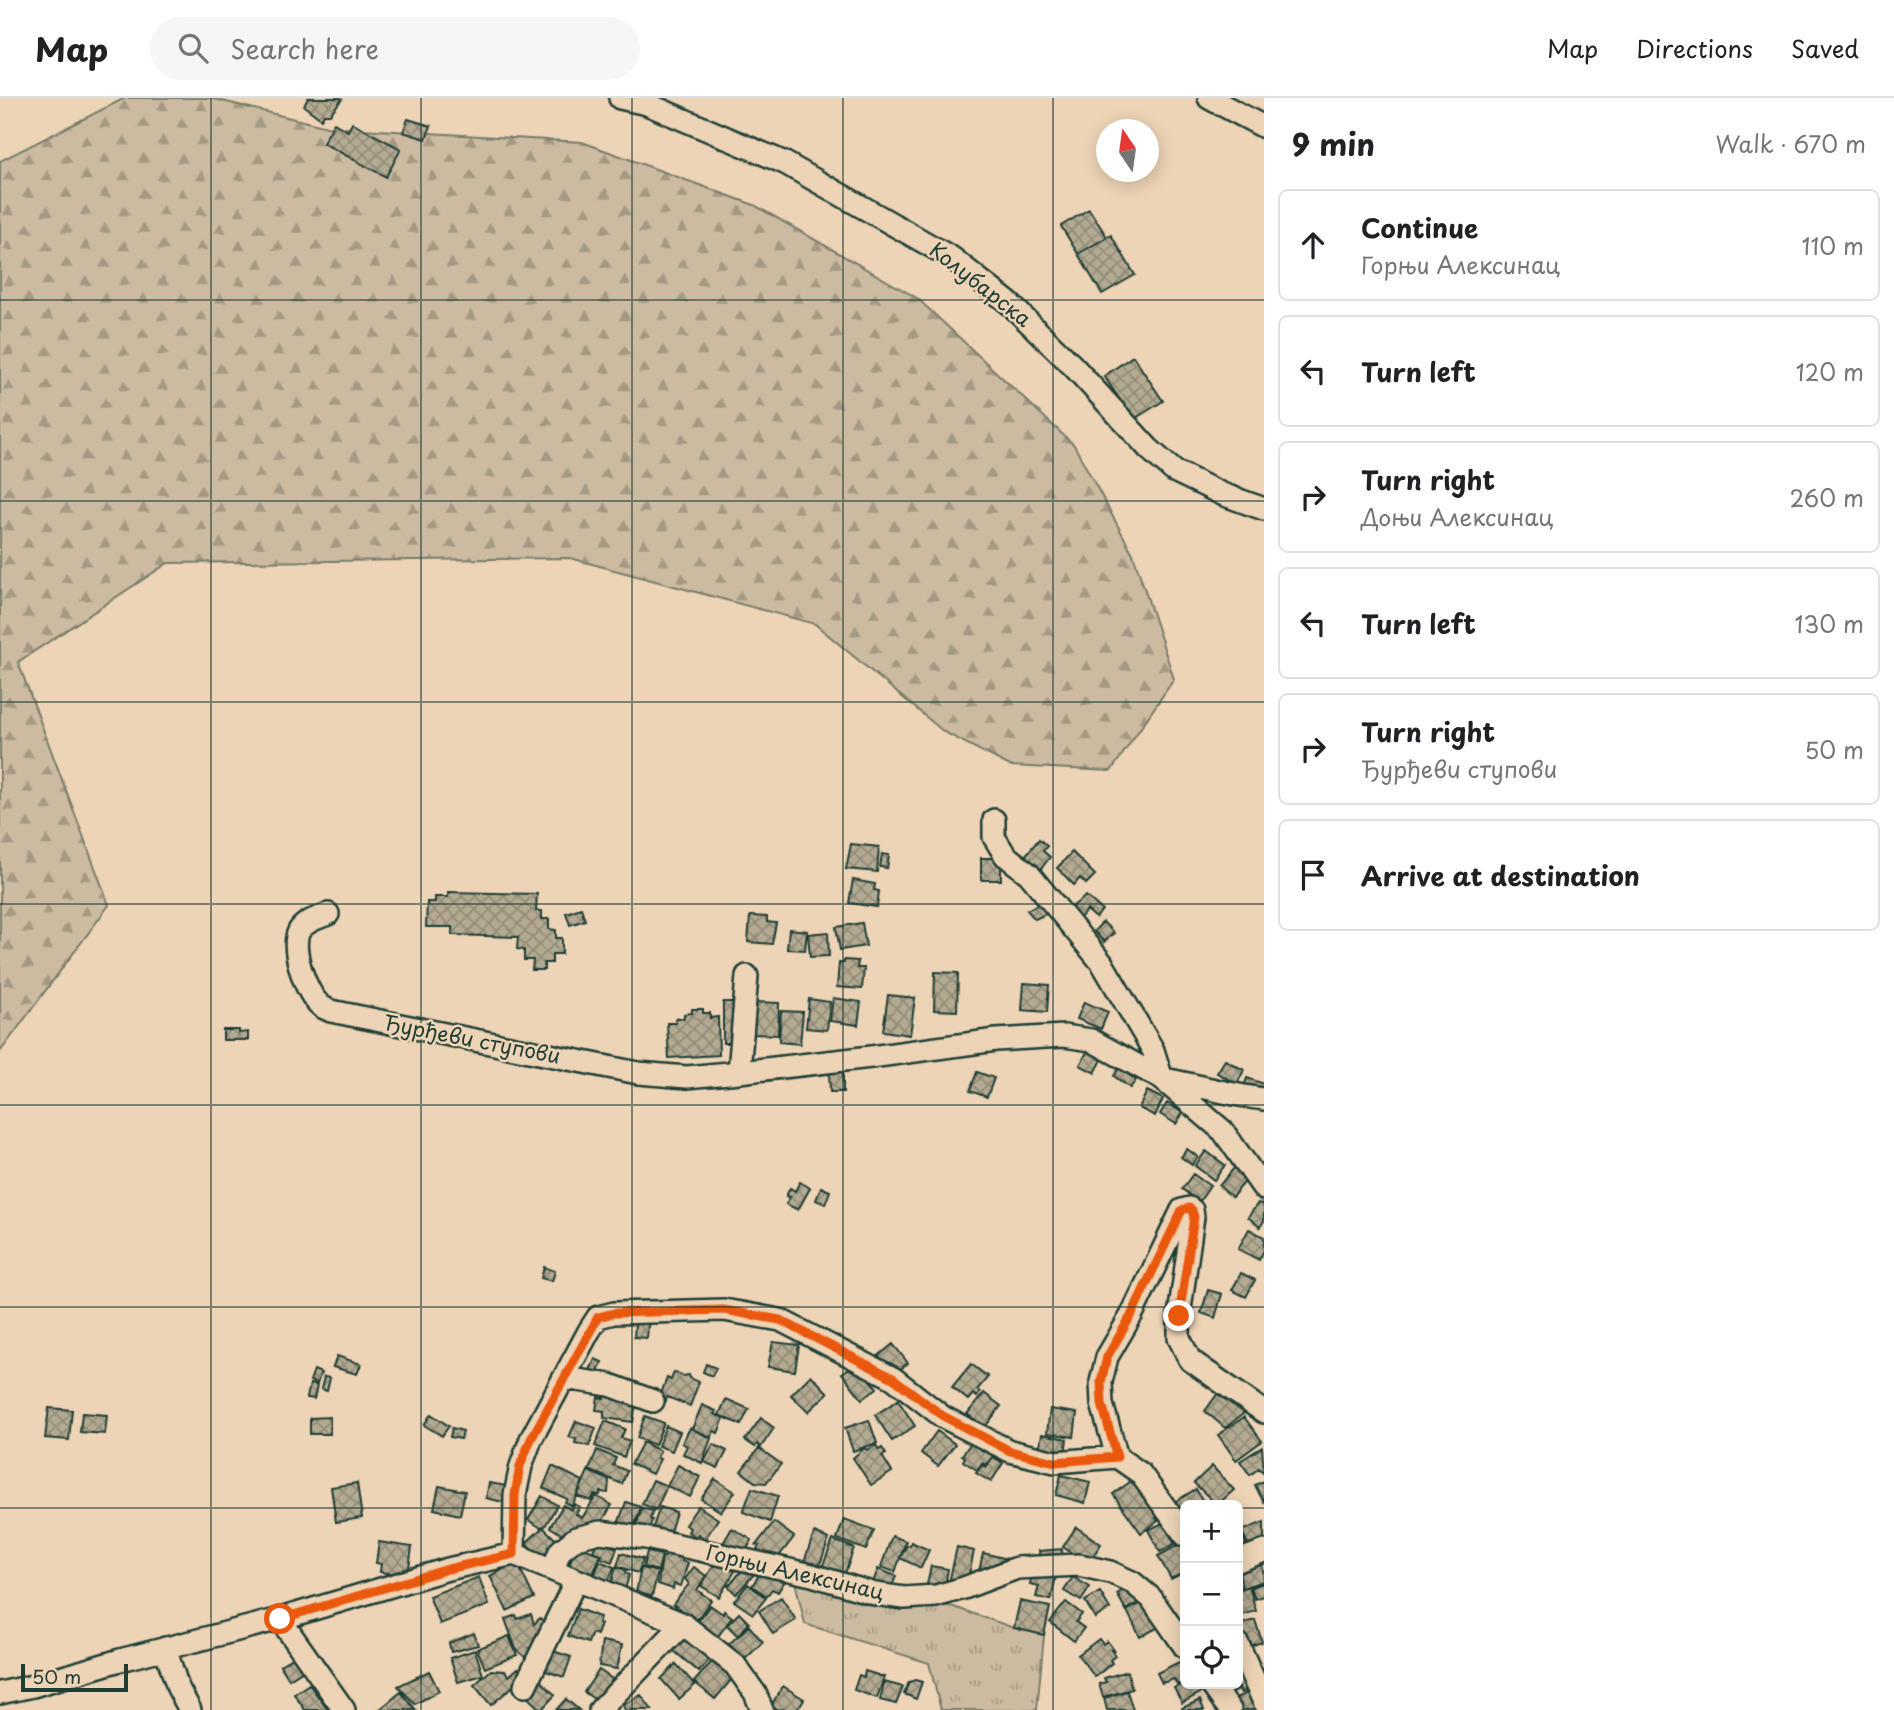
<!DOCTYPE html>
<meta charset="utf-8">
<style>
body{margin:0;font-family:"Playpen Sans",sans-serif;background:#f6f6f6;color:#202124}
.controls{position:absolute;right:21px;bottom:21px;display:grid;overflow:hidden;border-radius:10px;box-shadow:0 4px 18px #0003}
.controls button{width:63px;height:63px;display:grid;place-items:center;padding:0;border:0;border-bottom:2px solid #e0e0e0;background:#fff;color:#202124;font:35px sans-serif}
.compass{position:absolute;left:1096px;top:21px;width:63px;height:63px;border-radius:50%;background:#fff;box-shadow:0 4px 18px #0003;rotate:347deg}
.scale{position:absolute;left:21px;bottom:18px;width:107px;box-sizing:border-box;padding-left:7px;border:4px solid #1f3d34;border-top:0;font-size:19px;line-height:24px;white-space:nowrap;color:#1f3d34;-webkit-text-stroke:5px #eed4b6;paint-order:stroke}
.stop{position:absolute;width:21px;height:21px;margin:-16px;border:5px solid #ea580c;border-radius:50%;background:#fff}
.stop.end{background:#ea580c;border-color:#fff;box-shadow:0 2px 7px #0008}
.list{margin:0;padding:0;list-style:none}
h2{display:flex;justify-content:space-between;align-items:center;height:91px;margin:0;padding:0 28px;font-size:30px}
h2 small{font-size:23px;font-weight:400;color:#757577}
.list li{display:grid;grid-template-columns:46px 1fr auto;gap:21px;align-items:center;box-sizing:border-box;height:112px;margin:0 14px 14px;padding:0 14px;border:2px solid #e0e0e0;border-radius:10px}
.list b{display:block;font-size:26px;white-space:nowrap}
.list p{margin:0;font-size:23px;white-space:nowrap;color:#757577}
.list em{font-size:23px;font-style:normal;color:#757577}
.icon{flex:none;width:38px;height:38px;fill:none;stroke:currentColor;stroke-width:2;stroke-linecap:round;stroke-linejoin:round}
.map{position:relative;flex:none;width:1264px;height:1612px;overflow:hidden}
header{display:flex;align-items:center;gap:42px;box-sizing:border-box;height:98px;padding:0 35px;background:#fff;border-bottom:2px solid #e0e0e0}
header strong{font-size:33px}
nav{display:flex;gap:38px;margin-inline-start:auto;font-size:24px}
.search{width:490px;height:63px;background:#f6f6f6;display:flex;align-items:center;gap:18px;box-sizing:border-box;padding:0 24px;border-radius:38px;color:#757577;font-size:26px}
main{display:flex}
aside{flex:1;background:#fff}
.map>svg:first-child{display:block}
.grass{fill:url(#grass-tufts);stroke:#767c6a;stroke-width:2}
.forest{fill:url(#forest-firs);stroke:#767c6a;stroke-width:2}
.building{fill:url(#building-cross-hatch);stroke:#1f3d34;stroke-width:2}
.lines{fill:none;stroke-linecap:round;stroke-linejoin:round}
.minor-casing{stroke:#1f3d34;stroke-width:26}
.minor{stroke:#eed4b6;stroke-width:21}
.route{stroke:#ea580c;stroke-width:9}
.grid{fill:none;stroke:#1f3d34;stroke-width:2;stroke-opacity:0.55}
.labels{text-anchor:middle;stroke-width:5;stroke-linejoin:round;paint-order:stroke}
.street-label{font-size:21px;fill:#1f3d34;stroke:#eed4b6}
</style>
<header>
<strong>Map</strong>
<div class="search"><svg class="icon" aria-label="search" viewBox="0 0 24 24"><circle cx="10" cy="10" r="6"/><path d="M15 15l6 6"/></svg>Search here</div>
<nav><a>Map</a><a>Directions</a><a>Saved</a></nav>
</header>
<main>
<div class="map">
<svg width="1264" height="1612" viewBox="0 0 1264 1612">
<defs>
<pattern id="grass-tufts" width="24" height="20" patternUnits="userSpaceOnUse" patternTransform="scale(1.75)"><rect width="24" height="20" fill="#ccbba1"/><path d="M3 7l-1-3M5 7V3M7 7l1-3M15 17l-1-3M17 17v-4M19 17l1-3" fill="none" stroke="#a59984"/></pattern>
<pattern id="forest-firs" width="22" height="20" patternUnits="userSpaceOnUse" patternTransform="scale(1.75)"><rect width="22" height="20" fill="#ccbba1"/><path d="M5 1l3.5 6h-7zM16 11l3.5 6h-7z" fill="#a59984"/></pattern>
<pattern id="building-cross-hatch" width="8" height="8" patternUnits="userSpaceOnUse" patternTransform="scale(1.75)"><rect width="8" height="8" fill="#b4aa92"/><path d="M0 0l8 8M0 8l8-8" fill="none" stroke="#928c78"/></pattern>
</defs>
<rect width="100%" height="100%" fill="#eed4b6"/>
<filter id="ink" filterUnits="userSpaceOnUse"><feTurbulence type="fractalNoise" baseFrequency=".0143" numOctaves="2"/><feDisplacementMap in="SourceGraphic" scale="14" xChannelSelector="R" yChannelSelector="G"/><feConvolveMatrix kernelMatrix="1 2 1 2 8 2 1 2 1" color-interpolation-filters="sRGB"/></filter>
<g filter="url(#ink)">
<path class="grass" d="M794,1479l88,30 50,-4 22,4 60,21 30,7 -7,75h-96l-12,-47 -124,-39z"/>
<path class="forest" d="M125,0h85l117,29 255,15 172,63 163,93 157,147 59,109 41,125 -63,92 -101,-5 -66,-34 -129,-108 -245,-66 -402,5 -150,99 91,243 -109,147v-891z"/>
<path class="building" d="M308,0h33l1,1 -12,15h-6l-3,5 -17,-13z
M408,21l23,7 -5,13 -23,-7z
M334,25l14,8 4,-8 49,26 -15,28 -63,-34z
M1089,111l18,28 -29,17 -17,-28z
M1111,137l24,40 -33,19 -24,-40z
M1133,258l30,45 -30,19 -29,-44z
M1039,741l8,7 -4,5 7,6 -10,13 -16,-13z
M851,746l28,3 -2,25 -31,-3z
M1072,754l23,23 -9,9 -6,-6 -6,7 -17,-17z
M882,756l7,1 -2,13 -7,-1z
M981,760h20v22h-20z
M853,782l22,4 -1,6 5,1 -2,16 -28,-4z
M448,794l89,2 -1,17h6v8h7v10l7,1v8h6v16h-10v9h-8v7h-12l1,-10h-9v-10l-7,-1 1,-12 -66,-2v-8h-26l1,-25h8v-5h13z
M1086,798l16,14 -6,8 -9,-8 -8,9 -10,-10z
M1041,805l5,11 -11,5 -8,-9z
M581,810l4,12 -15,5 -4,-12z
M750,818l17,1v5l9,1 -4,21 -24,-2z
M1103,824l11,11 -10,9 -10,-11z
M862,825l4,23 -26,4 -4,-23z
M789,831l18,2 -2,19 -18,-1z
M828,834l1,24 -19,1 -2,-23z
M844,862l14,1 -1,7h7l-2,21 -25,-2 2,-24h5z
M935,874l23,1 -1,38 -23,-1z
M1024,885l25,2 -2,27 -25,-2z
M888,897l27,3 -5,37 -27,-4z
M833,900l28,4 -3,23 -28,-4z
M809,901l21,3 -3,28 -21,-2z
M723,904h14l-4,41h-10z
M753,904l26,1 -1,32 -26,-1z
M1084,904l24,10 -7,17 -24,-10z
M692,911h11v4h7v5l8,-1 1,38 -50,3 -2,-35h9v-5h8v-4l8,-1z
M781,913l22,1 -3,32 -21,-2z
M223,932h16v3l9,-1v8h-25z
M1089,950l15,8 -9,17 -15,-8z
M1225,962l19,10 -7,14 -20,-11z
M1119,970l17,12 -6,8 -16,-12z
M829,973h14v21h-13z
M977,974l17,6 -7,19 -17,-6z
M1247,980l17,6v10l-22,-1z
M1147,993l16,8 -8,17 -16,-8z
M1167,1005l16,10 -7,11 -16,-10z
M1187,1051l11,8 -6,8 -11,-8z
M1206,1053l19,14 -11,15 -19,-14z
M1235,1069l13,11 -16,19 -13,-11z
M1193,1076l17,12 -11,16 -17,-13z
M800,1084l10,6 -12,22 -12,-6 4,-7 -4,-1 4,-8 5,3z
M821,1089l9,4 -5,13 -9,-4z
M1258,1105l6,2v16l-4,6 -12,-10z
M1249,1131l15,8v13l-5,10 -21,-11z
M544,1169l11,4 -3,10 -11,-3z
M1241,1175l14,7 -9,17 -14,-7z
M1208,1192l14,4 -7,24 -14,-5z
M636,1217l13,2 -2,21 -13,-1z
M773,1244l26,3 -4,26 -27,-4z
M893,1246l15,19 -10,8 -3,-4 -4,2 -15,-11z
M337,1258l24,8 -4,10 -24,-7z
M595,1261l7,3 -5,11 -7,-3z
M858,1264l19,26 -15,11 -20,-26z
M706,1266l10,4 -4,8 -9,-4z
M971,1266l17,13 -11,13 3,2 -3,5 -4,-3 -5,6 -16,-13z
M314,1272l7,3 -4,11 -7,-3z
M674,1274l9,4 6,-1 1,3 9,4 -9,24 -23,-9 -1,4 -7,-2 8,-21 4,2z
M811,1277l17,18 -20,19 -17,-17z
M324,1279l6,1 -3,13 -6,-2z
M310,1286l7,1 -3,14 -7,-1z
M605,1293l32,5 -4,26 -29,-4v-7l-8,-1 2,-13 6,1z
M1225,1293l23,19 -23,18 -20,-17 13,-18 2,3z
M984,1295l17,13 -16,21 -18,-13z
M726,1301l23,10 -8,16 -22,-10z
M898,1302l17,26 -23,15 -17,-26z
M702,1307l14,6 -2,3 10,4 -6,15 -4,-2 -3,6 -19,-8z
M49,1310l23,2 -3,30 -24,-2z
M1050,1311l27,4 -3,24 -27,-4z
M82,1315l25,2 -2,19 -25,-2z
M431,1316l18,12 -7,10 -18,-11z
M645,1318l19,7 -9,22 -18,-7z
M330,1319v17h-20v-16z
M1244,1319l18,24 -26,19 -18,-25z
M761,1320l13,10 -13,19 -4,-3 -2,3 -10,-7z
M869,1322l8,23 -24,8 -8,-23z
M576,1323l20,7 -7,18 -14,-3 1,-4 -7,-2z
M605,1323l20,8 -4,9 9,3 -6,16 -29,-11z
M666,1328l14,6 -8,19 -14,-5z
M452,1330l11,3 -2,8 -11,-2z
M690,1330l21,10 -9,25 -19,-9 4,-8 -5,-3z
M937,1333l18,13 -17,22 -17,-13z
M1042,1336l25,5 -3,21 -26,-5z
M974,1341l21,14 -9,12 -4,-2 -5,7 -14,-9 2,-4 -3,-2z
M643,1344l17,9 -3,7 3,1 -8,15 -21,-10z
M713,1346l14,7 -9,17 -14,-6z
M876,1347l3,5 3,-2 4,6 -4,2 10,16 -21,13 -18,-27 11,-10 3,2z
M1262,1349l2,26 -5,-5 -9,7 -10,-14z
M759,1350l22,16 -15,19 -11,-1 -14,-11z
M597,1352l19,8 -3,7 14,6 -5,13 -33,-14z
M993,1359l10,6 -12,19 -15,-9 6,-8 4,2z
M678,1367l22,12 -10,20 -23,-11z
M552,1368l31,15 -11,25 -7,-4 2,-3 -24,-11z
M1212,1368l22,24 -17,15 -23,-22z
M588,1373l21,9 -1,13 -8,-1v3h-6l-3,6 -14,-5z
M1061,1377l29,7 -5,21 -29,-8z
M715,1381l20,13 -14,20 -20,-13z
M653,1382l14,6 -11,24 -14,-6z
M1133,1382l32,31 -9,7 2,3 -17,12 -28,-39z
M1264,1383v22l-9,-18z
M357,1385l5,35 -26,4 -5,-35z
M489,1385l18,3 -4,16 -17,-4z
M439,1388l26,5 -5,24 -26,-6z
M752,1390l26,8 -8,26 -27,-10z
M1196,1391l9,16h-20v23l-17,-22z
M542,1398l15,9 -12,21 -5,1 -12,-7z
M596,1398l16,9 -14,23 -27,12 -21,-13 13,-22 8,5 4,-6 5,3 -4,7 6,4z
M626,1404l15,5 -9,25 -15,-5z
M1238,1406l6,22 -6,2v-23h-4z
M698,1408l20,13 -13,20 -7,-5 -2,3 -8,-5 2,-4 -5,-3z
M660,1409l16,5 -6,20 -17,-5z
M642,1410l11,3 -3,8 2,1 -3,9 -15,3z
M844,1421l30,11 -8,20 -29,-11z
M774,1424l20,15 -18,23 -11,-8 -1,2 -7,-5 2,-3 -3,-1z
M1264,1424v25l-13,5 -9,-21z
M1163,1425l12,21 -15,8 -12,-22z
M543,1429l18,18 -17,16 -18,-18z
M1076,1429l25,17 -13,20 -25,-17z
M732,1430l20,12 -11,19 -20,-12z
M1239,1430l9,20 -10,5v-24z
M814,1435l15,6 -10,28 -15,-5z
M892,1438l14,5 -11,31 -14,-5z
M833,1442l21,8 -10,28 -22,-8z
M597,1443l20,7 -5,14 -11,-4 1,-3 -9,-4z
M379,1444l33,5 -4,29 -28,-4 1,-8 -5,-1z
M911,1444l18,8 -8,18 -21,-10 7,-13 3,1z
M1184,1444l1,30 -14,7 -13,-23z
M577,1447l24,10 -10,24 -24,-10z
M957,1449l17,4 -7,33 -18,-1z
M1062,1451l1,13 -23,2 -1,-13z
M647,1454l15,3 -4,16 -15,-4z
M666,1454l17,5 -1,4 6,2 -7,23 -7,-2 -1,5 -15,-5 4,-27h3z
M621,1455l22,6 -5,14 -21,-7z
M983,1455l25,6 -3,12 -26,1z
M717,1462l18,11 -16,26 -18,-11z
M1262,1462l2,21 -22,7 -4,-23z
M600,1463l14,6 -7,18 -14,-6z
M517,1464l17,36 -27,13 -17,-35z
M750,1464l8,8 -22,24 -8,-8z
M931,1468l17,3 -4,23 -18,-3z
M616,1469l10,3 -1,3 4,2 -4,15 -15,-2z
M694,1469l12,9 -9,14 14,10 -15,21 -23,-17 16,-20 -4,-5z
M764,1469l24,9 -10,16 -6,-3 -5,7 -15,-10z
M641,1470l17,4 -6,24 -16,-3z
M878,1471l18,7 -5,13 -20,-1z
M1033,1474l23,4 -5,24 -15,-3 3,-11 -9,-2z
M479,1479l10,28 -49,19 -11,-28z
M1073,1479l17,10 -9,14 -17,-10z
M1264,1485v13l-9,3 -4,-12z
M748,1486l18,14 -13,16 -19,-13z
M1249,1488l7,25 -18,5v-26z
M1129,1489l9,16 -12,7 -9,-16z
M1100,1494l10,17 -15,9 -10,-17z
M781,1499l15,23 -23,14 -14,-23z
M1020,1503l30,6 -6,28 -30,-7z
M1145,1503l14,26 -19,10 -13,-26z
M1066,1504l16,12 -6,8 8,6 -10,13 -24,-19z
M710,1507l13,9 1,-3 8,6 -16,22 -20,-15z
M578,1511l22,8 -2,6 3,1 -4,11 -5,-2 -4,10 -20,-7z
M739,1515l10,10 -11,13 -11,-11z
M531,1516l3,10 6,-6 9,8 -16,29 -7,3 -10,-9 -11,-30 11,-4 1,4z
M1255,1522l7,22 -20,7 -4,-24z
M749,1528l14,16 -19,18 -15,-16z
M687,1533l27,23 -15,18 -25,-21 -1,-10z
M474,1535l4,12 -27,7 -2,-9z
M509,1538l8,19 -32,13 -8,-19z
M1099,1541l4,5 4,-3 7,9h-3l4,6 -5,4 2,3 -17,14 -17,-22z
M602,1543l20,4 -5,24 -18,-3z
M475,1552l8,25 -25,7 -8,-24z
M553,1553l18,6 -7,20 -18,-6z
M300,1555l8,14 -19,12 -9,-14z
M716,1559l20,17 -21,25 -21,-17z
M1183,1562l2,21 -8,4 -3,-6 -12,4 -5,-10z
M676,1566l19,21 -16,14 -18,-20z
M518,1570l7,8 -34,29 -17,-20 17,-15 14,1 4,5z
M599,1572l19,13 -18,20 -16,-11z
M1245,1572l8,18 -12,5 -4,-9 1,-11z
M429,1573l10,20 -24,13 -17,-18z
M865,1573l19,6 -7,21 -23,-8 5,-15 5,2z
M1127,1573l5,18 -29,8 -4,-13 7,-2 -2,-4z
M539,1581l16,16 -14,15 -17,-16z
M915,1582l7,2 -6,17 -12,-5 5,-12z
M884,1584l19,5 -7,17 -16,-4z
M1185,1585l10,1 5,9 -18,10 -8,-15z
M309,1586l19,26h-23l-11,-16z
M1220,1586h16l3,6 -16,7z
M783,1588l21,13 -7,11 -28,-1z
M1256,1591l8,18 -7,3h-21l-7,-9z
M1127,1593l6,19h-26l-3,-12z
M401,1594l15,18h-37z
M641,1597l11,15h-27l-2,-5z
M566,1601l13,11h-23z
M1200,1602l4,10h-21l-1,-2z"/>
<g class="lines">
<defs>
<path id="minor" d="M620,0l27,6 138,59 167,95 58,46 64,63 75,82 25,22 48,23 42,15
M1209,0l55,29
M994,722v17l11,18 24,19 73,89 51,87 9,29
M328,816c-10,4 -23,7 -29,17 -9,18 7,62 21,74 3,3 7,4 11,6l307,62 49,4 52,-5 132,-15 125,-17 68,-4 27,4 71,39 61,52 41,58
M739,974l8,-96
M1164,981c34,6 66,16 100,20
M564,1280l46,7 43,16
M1117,1359l-15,-53 -1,-22 6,-25 24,-41 51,-106 7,-2 3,2 1,7 -14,99v22l11,22 74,52
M514,1456l1,-59 6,-29 10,-27 58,-108 9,-14 16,-4 110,-3 56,10 113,58 50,39 67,34 45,11 62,-5 23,16 45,62
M1238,1463l26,-10
M553,1471l7,-18 16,-13 24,-6 46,6 166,37 63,19 29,4 32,-2 28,-8 53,-20 62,-3 31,7 22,10 19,16 34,49
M280,1521l64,91
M1238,1546l26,58
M165,1550l13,40 12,22
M1211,1586l19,26
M525,1588l51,-106
M0,1595l33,-7 87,-26 160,-41 168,-50 66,-15 169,70 52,41 20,28 7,17
M600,1612l83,-86"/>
</defs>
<use href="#minor" class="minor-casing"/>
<use href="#minor" class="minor"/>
</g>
</g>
<g class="lines" filter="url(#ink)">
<path class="route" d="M280,1521l168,-50 66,-15 1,-59 5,-29 11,-27 67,-122 16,-4 110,-3 56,10 113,58 50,38 67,35 45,11 62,-5 -15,-53 -1,-22 6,-25 24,-41 51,-106 7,-2 3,2 2,7 -15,99"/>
</g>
<path class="grid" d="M211,0v1612M421,0v1612M632,0v1612M843,0v1612M1053,0v1612M0,202h1264M0,403h1264M0,604h1264M0,806h1264M0,1007h1264M0,1209h1264M0,1410h1185M1238,1410h26"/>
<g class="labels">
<g class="street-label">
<text transform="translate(980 187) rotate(38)" y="7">Колубарска</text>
<text transform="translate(472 942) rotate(11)" y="7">Ђурђеви ступови</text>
<text transform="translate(795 1475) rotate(13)" y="7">Горњи Алексинац</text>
</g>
</g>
</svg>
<div class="controls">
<button>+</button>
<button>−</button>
<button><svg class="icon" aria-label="locate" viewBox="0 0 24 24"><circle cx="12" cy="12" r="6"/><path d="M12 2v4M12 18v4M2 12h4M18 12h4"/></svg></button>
</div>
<svg class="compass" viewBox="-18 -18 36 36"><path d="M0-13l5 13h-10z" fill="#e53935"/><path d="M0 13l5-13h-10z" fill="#757577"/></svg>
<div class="scale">50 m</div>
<div class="stop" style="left:280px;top:1521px"></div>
<div class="stop end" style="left:1179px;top:1218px"></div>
</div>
<aside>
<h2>9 min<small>Walk · 670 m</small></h2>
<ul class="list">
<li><svg class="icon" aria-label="ahead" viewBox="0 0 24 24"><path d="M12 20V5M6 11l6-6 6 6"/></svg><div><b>Continue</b><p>Горњи Алексинац</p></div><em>110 m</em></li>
<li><svg class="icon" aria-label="left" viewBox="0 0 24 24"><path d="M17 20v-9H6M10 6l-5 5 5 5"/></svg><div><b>Turn left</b></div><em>120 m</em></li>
<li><svg class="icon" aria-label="right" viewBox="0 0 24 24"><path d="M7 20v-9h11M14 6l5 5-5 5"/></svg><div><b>Turn right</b><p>Доњи Алексинац</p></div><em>260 m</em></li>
<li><svg class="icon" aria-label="left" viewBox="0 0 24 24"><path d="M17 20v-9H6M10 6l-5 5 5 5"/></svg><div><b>Turn left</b></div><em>130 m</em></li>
<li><svg class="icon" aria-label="right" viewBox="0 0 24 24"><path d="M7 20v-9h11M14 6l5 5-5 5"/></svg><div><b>Turn right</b><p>Ђурђеви ступови</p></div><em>50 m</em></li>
<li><svg class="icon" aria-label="arrive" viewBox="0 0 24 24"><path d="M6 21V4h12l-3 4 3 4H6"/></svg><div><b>Arrive at destination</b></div></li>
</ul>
</aside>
</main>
